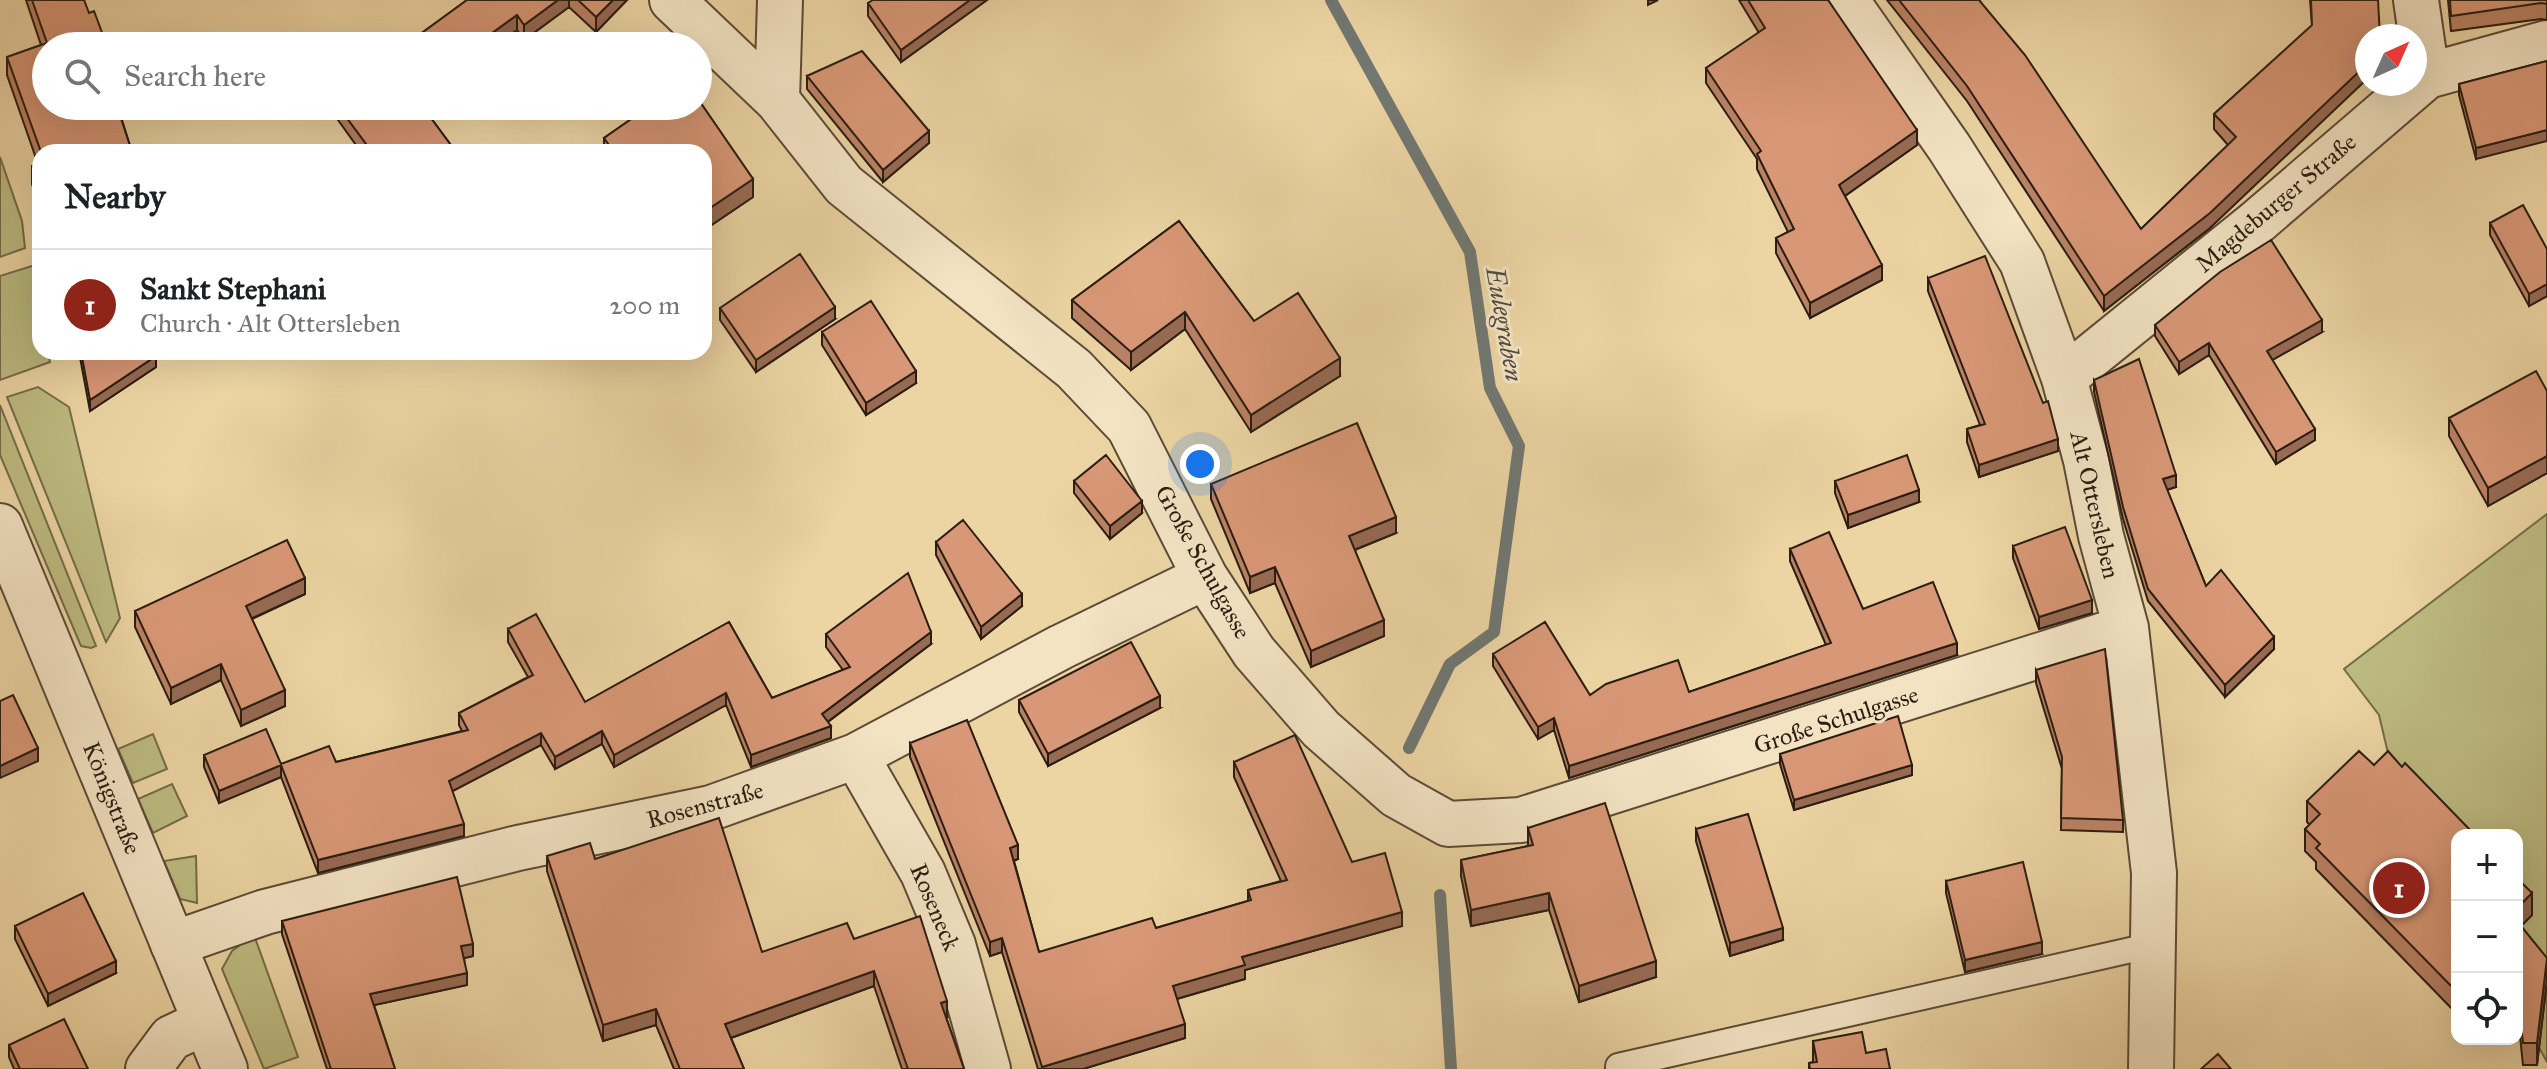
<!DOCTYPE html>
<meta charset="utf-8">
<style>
body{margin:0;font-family:"IM FELL Great Primer",serif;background:#f6f6f6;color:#202124}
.controls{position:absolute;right:24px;bottom:24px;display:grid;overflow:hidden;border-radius:16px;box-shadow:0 8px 32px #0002}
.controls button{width:72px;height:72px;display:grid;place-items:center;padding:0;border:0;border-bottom:2px solid #e0e0e0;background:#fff;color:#202124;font:40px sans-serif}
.compass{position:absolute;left:2355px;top:24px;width:72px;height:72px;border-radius:50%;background:#fff;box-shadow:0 8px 32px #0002;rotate:45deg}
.you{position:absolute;left:1200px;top:464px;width:28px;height:28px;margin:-20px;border:6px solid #fff;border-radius:50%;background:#1a73e8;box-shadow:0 0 0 12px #1a73e833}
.badge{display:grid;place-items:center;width:52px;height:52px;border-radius:50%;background:#8f2418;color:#fff;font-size:26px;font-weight:700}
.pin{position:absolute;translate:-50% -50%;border:4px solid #fff;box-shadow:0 2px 8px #0006}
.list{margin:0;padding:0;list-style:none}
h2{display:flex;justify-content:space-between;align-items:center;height:104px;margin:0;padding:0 32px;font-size:34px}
h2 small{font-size:26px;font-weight:400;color:#757577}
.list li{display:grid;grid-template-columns:52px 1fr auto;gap:24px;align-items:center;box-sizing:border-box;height:112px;padding:0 32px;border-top:2px solid #e0e0e0}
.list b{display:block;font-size:30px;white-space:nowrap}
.list p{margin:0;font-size:26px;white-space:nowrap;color:#757577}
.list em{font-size:26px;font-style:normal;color:#757577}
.icon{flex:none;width:44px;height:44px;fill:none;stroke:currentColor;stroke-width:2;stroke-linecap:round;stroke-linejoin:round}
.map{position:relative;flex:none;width:2547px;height:1069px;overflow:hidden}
.search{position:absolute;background:#fff;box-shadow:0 8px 32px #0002;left:32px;top:32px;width:680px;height:88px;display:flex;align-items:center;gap:20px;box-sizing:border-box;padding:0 28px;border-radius:44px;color:#757577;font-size:30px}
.panel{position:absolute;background:#fff;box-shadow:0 8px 32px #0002;left:32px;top:144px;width:680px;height:216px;border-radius:24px}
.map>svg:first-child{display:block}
.green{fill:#bdbb81;stroke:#746c49;stroke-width:2}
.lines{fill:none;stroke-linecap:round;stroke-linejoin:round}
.stream{stroke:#717872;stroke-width:12}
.service-casing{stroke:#5b4b36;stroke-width:28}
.minor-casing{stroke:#5b4b36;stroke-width:48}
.tertiary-casing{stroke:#5b4b36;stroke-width:48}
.service{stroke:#f3e3c3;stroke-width:24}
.minor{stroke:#f3e3c3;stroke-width:44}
.tertiary{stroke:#f3e3c3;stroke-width:44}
.wall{fill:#ba8265;stroke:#2b1d11;stroke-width:2}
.shaded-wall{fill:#976a53;stroke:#2b1d11;stroke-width:2}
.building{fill:#d89776;stroke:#2b1d11;stroke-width:2}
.labels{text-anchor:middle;stroke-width:6;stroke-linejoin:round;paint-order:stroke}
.street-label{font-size:24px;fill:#2b1d11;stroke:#f3e3c3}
.water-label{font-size:26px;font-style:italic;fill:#4e4b41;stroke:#f3e3c3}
</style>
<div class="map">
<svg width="2547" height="1069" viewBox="0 0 2547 1069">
<rect width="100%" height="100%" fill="#ecd4a3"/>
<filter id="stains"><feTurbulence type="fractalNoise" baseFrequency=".0025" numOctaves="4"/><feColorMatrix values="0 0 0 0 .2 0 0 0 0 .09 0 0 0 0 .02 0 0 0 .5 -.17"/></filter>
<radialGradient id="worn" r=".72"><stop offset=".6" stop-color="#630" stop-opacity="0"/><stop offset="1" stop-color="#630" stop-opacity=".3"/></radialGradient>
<path class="green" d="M0,157l22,64 3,27 -25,9z
M35,265l5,32v55h8l2,10 -50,18v-104z
M38,387l31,20 51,211 -14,24 -99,-245z
M0,405l96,241 -5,2 -10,-2 -81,-191z
M2547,514v548l-22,-40 11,-17h8l1,-6 -28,-87v-77h-60l-65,-65 -13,-55 -35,-46z
M153,734l14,35 -34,14 -15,-34z
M172,784l15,32 -34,17 -15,-34z
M196,856l1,47 -17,-4 -16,-38z
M254,935l44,122 -34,12 -42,-100 10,-18z"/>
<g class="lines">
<path class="stream" d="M1331,0l139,252 20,136 29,58 -25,186 -44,32 -41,84
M1440,895l11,174"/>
<defs>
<path id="service" d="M1618,1069v-3l535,-121"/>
<path id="minor" d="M672,0l105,100
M780,0l-3,100 67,85 230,184 55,58 76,150 49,75 67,77 75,66 52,29 73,-4 605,-192
M1846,0l103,147 73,115 42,116 22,82 15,76 25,92 28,245 -3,196
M2427,76l120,-33
M2064,378l193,-156 170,-146 -11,-76
M856,756l67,117 30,72 35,124
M173,944l92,-32 253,-64 193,-40 145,-52 205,-109 144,-70
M148,1069l23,-31 34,-16"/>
<path id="tertiary" d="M0,526l225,543"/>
</defs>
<use href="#service" class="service-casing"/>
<use href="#minor" class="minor-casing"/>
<use href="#tertiary" class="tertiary-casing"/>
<use href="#service" class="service"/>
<use href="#minor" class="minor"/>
<use href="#tertiary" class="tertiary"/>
</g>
<path class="wall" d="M26,0h58l48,152h-92v56l-8,-24v-18l6,-2 -31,-89v-18l34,-12z
M467,0h160l-31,32 -27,-25 -45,33 -7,-10 -23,16h-90z
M987,0l-86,62 -33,-46v-13z
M1739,0h89l89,145 -72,51 37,84 -72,38 -34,-65v-15l12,-6 -31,-63v-10l-51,-76v-15l53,-35z
M1887,0h92l162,229 87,-84 -14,-16v-15l98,-88 -2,-26h68l-168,228 -106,83 -137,-210z
M2448,0h99v20l-6,-1 -90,12z
M2547,61l-71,98 -17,-64v-11z
M807,76l122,67 -46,39 -76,-93z
M698,99l55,80v18l-49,33v-78h-100v-14l46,-32h48z
M333,106h89l34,46h-95l-28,-39z
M1179,221l75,100 86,55 -89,56 -66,-103 -54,41 -59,-52v-18z
M2490,223l57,26v47l-18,10 -39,-71z
M1928,278l130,173 -79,26 -12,-35v-13l13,-4 -52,-134z
M720,308l115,11 -79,53 -36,-52z
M2155,325l167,7 -50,28 43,80 -39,24 -67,-109 -30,19 -24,-38z
M822,332l94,51 -50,32 -44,-70z
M79,352h75l2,15 -66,44z
M2094,380l82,107 -9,3 39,96 68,63 -49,48 -77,-96 -25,-82 -29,-127z
M2547,391v82l-59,33 -39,-70v-18z
M1074,481l68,32 -32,26 -36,-46z
M1835,481l84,21 -71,26 -13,-35z
M1211,484l185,49 -41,17 29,86 -73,31 -36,-84 -25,10 -39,-94z
M936,542l86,64 -41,33 -45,-84z
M2013,546l79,67 -53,16 -26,-71z
M1790,549l73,60 94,46 -388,123 -15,-48 -16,9 -45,-73v-12l97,41 99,-3 137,-47 -36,-84z
M305,594l-53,25 33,87 -44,20 -20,-46 -50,24 -36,-77v-16z
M729,622l43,76 71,-28 -17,-23v-13l105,10 -103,78 3,16 -80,29 -25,-62 -112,62 -12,-23 -47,25 -14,-24 -89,46 12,45 -146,37 -37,-96 -62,26 -15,-36v-12l77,9 55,-2 126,-31 -3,-6v-12l69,-36 -20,-35v-13l77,73z
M2036,670l87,150v12l-62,-2 1,-61 -26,-86z
M1019,700l141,8 -112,58 -29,-54z
M910,743l108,116 -4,2 25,91 117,-24 92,-27v-11l33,-9 -47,-104v-15l118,100 50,64 -157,44v9l-68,20 8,39 -102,31h-45l-36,-117 -12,4 -80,-199z
M1780,754l132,21 -118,35 -14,-46z
M2374,765l83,70v179l-141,-145v-7l-11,-11v-22l5,-4 -3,-3v-21z
M1528,828l128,149 -77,25 -30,-92 -78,16 -10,-50v-16l67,-14z
M1696,829l87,111 -53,16 -34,-115z
M547,856l48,3 167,93 92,-13 93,78h-1l18,52h-62l-28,-83 -143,52 13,31h-70l-18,-44 -53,16 -56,-170z
M2517,878l15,37 -11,11 26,54 -10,85h-14l-6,-58z
M1946,881l96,73 -77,18 -19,-79z
M282,921l191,35 -9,2 3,27 -93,20 21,64h-68l-45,-135z
M15,926l101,47 -68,33 -33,-67z
M1813,1041l53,12 24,16h-81v-6l4,-1z
M9,1045l79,24h-74l-5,-12z"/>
<path class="shaded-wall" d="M558,0h11v7l-45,33v-15z
M613,0h14l-31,32v-15z
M970,0h17l-86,62v-12z
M1648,0h10l-10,5z
M517,15v15l-23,16h-20z
M2367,64v15l-157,149 -106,83v-15z
M1917,130v15l-78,55v-15z
M2547,130v11l-71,18v-11z
M929,131v12l-46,39v-12z
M753,179v18l-49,33v-18z
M1882,265v15l-72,38v-15z
M2547,284v12l-18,10v-12z
M835,307v12l-79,53v-12z
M1185,312v17l-54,41v-18z
M2322,320v12l-55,31v-12z
M2209,343v12l-30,19v-12z
M156,356v11l-66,44v-11z
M1340,358v18l-89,56v-17z
M916,371v12l-50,32v-12z
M2315,429v11l-39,24v-12z
M2058,439v12l-79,26v-12z
M2547,456v17l-59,33v-18z
M2176,475v12l-13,4v-12z
M1919,490v12l-71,26v-13z
M1142,501v12l-32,26v-13z
M1396,517v16l-47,19v-16z
M1275,567v16l-25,10v-16z
M305,578v16l-59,27v-15z
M1022,594v12l-41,33v-12z
M2092,600v13l-53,16v-12z
M1384,620v16l-73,31v-16z
M931,632v12l-109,82v-12z
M2274,637v12l-49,48v-12z
M1957,643v12l-388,123v-12z
M221,664v16l-50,24v-16z
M285,690v16l-44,20v-16z
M726,693v12l-112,62v-12z
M1160,696v12l-112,58v-12z
M1554,718v12l-16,9v-12z
M831,726v12l-80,29v-12z
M602,731v13l-47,25v-12z
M541,733v12l-92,48v-12z
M38,748v13l-38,17v-12z
M281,765v12l-62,26v-12z
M1912,765v10l-118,35v-10z
M464,824v12l-146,37v-13z
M1018,845v14l-8,3v-14z
M1549,893v17l-78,16v-16z
M2532,893v22l-15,15v-22z
M1402,912v14l-157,44v9l-72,21v-14l69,-29z
M1783,928v12l-53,16v-13z
M1002,938v14l-12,4v-14z
M2042,942v12l-77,18v-12z
M473,944v12l-12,3v-13z
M2547,958v22l-10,85v-22z
M116,961v12l-68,33v-12z
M1656,961v16l-77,25v-16z
M874,971v15l-149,54v-16z
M467,973v12l-97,21v-12z
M947,1001v16l-6,2v-16z
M656,1009v16l-53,16v-16z
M1185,1024v14l-102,31h-41v-2z"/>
<path class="building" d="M32,0h52l5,13 5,-2 13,35h-61v60h71l15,46h-91l-34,-95 40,-14z
M467,0h91l-34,25 -7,-10 -43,31h-70z
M578,0h35l-17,17z
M873,0h97l-69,50 -33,-47z
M1748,0h80l89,130 -78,55 43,80 -72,38 -34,-65 18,-9 -37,-75 4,-3 -55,-83 59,-40z
M1899,0h80l46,55 116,174 95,-92 -22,-23 98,-89 -1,-25h67l2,36h-13v28l-157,149 -106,83 -137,-210z
M2450,0h97v4l-6,-1 -90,13z
M862,51l67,80 -46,39 -76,-94z
M2547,61v69l-71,18 -17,-64z
M698,99l55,80 -49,33v-60h-90l-10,-14 46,-32h48z
M338,106h84l34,46h-84z
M40,163v27l-8,-24z
M2523,205l24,44v35l-18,10 -39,-71z
M1179,221l75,100 44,-28 42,65 -89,57 -66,-103 -54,40 -59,-52z
M2271,240l51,80 -55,31 48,78 -39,23 -67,-109 -30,19 -24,-37 65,-53z
M800,254l35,53 -79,53 -36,-52z
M1985,256l58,147 5,-2 10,38 -79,26 -12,-36 18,-5 -57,-146z
M871,301l45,70 -50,32 -44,-71z
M81,352h73l2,4 -66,44z
M2139,359l37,116 -13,4 43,107 15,-16 53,67 -49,48 -77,-96 -25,-82 -29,-127z
M2536,371l11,20v65l-59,32 -39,-70z
M1357,423l39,94 -47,19 35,84 -73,31 -36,-84 -25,10 -39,-93z
M1106,455l36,46 -32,25 -36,-45z
M1907,455l12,35 -71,25 -13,-34z
M963,520l59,74 -41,33 -45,-85z
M2065,527l27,73 -53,17 -26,-71z
M1829,532l34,77 70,-27 24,61 -388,123 -15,-48 -16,9 -45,-73 52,-32 45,73 16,-11 72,-24 11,32 142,-49 -41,-94z
M287,540l18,38 -59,28 39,84 -44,20 -20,-46 -50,24 -36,-77z
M908,573l23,59 -109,82 9,12 -80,29 -25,-62 -112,62 -12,-24 -47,26 -14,-24 -92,48 15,43 -146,36 -37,-95 -62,26 -15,-36 62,-26 15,35 48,-18 7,16 132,-32 -9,-17 74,-38 -25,-46 28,-15 49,88 144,-80 43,76 78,-31 -24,-33z
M1131,642l29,54 -112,58 -29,-54z
M2105,649l18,171 -62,-2 1,-61 -26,-87z
M13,695l25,53 -38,18v-65z
M1898,716l14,49 -118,35 -14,-46z
M967,720l51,125 -8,3 29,104 113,-34 4,10 95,-28 -3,-10 39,-10 -53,-118 61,-27 57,127 33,-9 17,59 -160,45 3,8 -72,21 12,38 -143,43 -40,-129 -12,4 -80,-199z
M2359,751l15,14 14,-14 14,16 3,-4 70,72h-18v157l-141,-144 4,-4 -15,-15 15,-15 -13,-13z
M1605,803l51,158 -77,25 -30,-93 -78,17 -10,-50 72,-15 -5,-17z
M1748,814l35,114 -53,15 -34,-114z
M719,818l43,134 85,-29 7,16 66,-23 27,85 -6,2 23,66h-56l-34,-98 -149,53 19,45h-64l-24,-60 -53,16 -56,-169 43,-13 5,16z
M2023,862l19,80 -77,18 -19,-79z
M457,877l16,67 -12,2 6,27 -97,21 25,75h-64l-49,-148z
M2517,878l15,15 -15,15z
M83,893l33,68 -68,33 -33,-68z
M2517,921l30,37 -10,85h-14l-6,-58z
M64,1019l24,50h-68l-11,-24z
M1862,1032l4,21 20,-4 4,20h-80l-1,-6 8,-1 -4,-21z
M2218,1054l13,15h-30z"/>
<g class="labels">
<g class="street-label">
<text transform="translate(2276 203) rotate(-40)" y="8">Magdeburger Straße</text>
<text transform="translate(2095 505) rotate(77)" y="8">Alt Ottersleben</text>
<text transform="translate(1203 562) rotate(61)" y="8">Große Schulgasse</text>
<text transform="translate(1836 720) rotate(-18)" y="8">Große Schulgasse</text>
<text transform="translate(112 798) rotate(68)" y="8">Königstraße</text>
<text transform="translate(705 805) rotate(-15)" y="8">Rosenstraße</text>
<text transform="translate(935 907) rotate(67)" y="8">Roseneck</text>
</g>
<g class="water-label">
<text transform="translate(1505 324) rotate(80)" y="9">Eulegraben</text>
</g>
</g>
<rect width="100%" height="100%" filter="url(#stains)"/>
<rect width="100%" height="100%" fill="url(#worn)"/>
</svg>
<div class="controls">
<button>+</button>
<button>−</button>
<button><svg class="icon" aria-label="locate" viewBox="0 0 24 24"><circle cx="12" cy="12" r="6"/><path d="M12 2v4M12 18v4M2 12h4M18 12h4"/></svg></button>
</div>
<svg class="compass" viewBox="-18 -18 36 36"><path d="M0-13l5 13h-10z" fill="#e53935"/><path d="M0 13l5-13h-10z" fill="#757577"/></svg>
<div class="you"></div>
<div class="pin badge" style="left:2399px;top:888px">1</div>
<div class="search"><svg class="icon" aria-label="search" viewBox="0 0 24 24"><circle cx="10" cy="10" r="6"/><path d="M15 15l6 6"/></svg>Search here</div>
<section class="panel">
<h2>Nearby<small></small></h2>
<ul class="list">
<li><span class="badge">1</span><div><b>Sankt Stephani</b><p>Church · Alt Ottersleben</p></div><em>200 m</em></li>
</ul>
</section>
</div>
